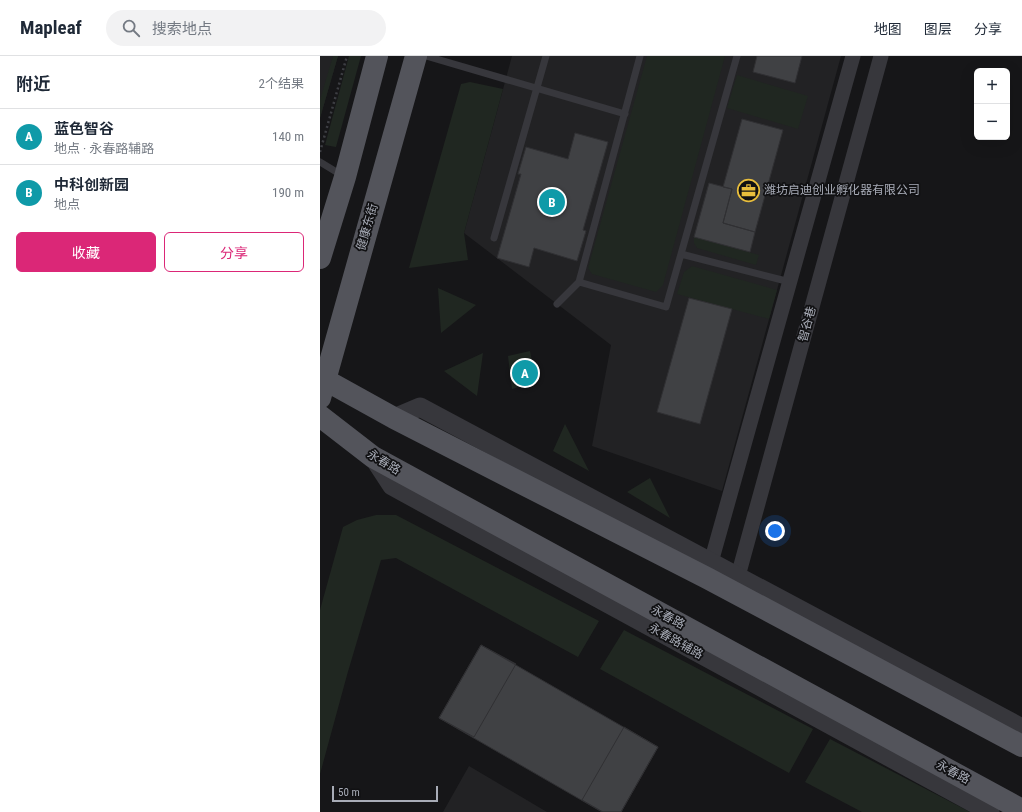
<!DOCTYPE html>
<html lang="zh">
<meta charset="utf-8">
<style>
body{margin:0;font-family:"Roboto Condensed","Noto Sans SC",sans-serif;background:#f2f2f3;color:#1f2937}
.controls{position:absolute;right:12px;top:12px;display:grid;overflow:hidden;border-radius:6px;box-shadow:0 4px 16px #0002}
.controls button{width:36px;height:36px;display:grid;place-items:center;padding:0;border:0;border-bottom:1px solid #e0e1e3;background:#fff;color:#1f2937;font:20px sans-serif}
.scale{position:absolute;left:12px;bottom:10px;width:106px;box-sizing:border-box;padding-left:4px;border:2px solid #a8acb7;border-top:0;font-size:11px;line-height:14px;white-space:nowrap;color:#a8acb7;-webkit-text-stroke:3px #111113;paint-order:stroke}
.you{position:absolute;left:455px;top:475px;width:14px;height:14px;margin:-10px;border:3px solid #fff;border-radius:50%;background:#1a73e8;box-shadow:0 0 0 6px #1a73e833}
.badge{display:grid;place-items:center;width:26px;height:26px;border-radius:50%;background:#db2777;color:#fff;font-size:13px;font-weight:700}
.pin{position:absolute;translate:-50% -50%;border:2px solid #fff;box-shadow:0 1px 4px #0006}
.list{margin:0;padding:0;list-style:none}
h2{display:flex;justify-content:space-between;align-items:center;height:52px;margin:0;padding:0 16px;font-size:17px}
h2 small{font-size:13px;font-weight:400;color:#747a83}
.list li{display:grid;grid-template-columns:26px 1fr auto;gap:12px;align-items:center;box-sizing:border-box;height:56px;padding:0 16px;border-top:1px solid #e0e1e3}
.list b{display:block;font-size:15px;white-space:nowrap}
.list p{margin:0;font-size:13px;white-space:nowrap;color:#747a83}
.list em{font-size:13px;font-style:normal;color:#747a83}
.actions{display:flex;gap:8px;padding:12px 16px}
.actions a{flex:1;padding:9px 0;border:1px solid #db2777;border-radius:6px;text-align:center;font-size:14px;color:#db2777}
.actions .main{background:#db2777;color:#fff}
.icon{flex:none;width:22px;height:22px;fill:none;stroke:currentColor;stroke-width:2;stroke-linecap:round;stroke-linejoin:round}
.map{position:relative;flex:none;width:702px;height:756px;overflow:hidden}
header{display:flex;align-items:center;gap:24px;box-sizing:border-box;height:56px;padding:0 20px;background:#fff;border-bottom:1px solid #e0e1e3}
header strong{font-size:19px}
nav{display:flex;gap:22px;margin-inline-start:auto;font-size:14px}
.search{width:280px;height:36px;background:#f2f2f3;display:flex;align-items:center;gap:10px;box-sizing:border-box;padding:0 14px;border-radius:22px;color:#747a83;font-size:15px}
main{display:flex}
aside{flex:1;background:#fff}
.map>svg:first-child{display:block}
.built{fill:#222224}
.green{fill:#202721}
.building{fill:#404144;stroke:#303033}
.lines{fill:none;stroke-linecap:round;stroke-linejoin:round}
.path{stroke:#3d3e43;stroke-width:2.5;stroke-dasharray:2 3;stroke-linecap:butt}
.service{stroke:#37373c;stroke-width:7}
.minor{stroke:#37373c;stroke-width:15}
.tertiary{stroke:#37373c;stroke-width:19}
.primary{stroke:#53545b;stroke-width:22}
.labels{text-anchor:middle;stroke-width:3.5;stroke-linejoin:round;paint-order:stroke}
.poi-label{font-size:12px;fill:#a8acb7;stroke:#111113;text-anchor:start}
.street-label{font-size:12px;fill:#a8acb7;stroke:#111113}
</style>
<header>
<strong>Mapleaf</strong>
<div class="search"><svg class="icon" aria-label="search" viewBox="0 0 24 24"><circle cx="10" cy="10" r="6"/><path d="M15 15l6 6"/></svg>搜索地点</div>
<nav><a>地图</a><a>图层</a><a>分享</a></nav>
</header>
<main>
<aside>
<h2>附近<small>2个结果</small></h2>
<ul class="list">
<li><span class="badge" style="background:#0f9aa8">A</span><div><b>蓝色智谷</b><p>地点 · 永春路辅路</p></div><em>140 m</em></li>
<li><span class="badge" style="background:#0f9aa8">B</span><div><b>中科创新园</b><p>地点</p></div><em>190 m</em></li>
</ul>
<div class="actions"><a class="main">收藏</a><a>分享</a></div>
</aside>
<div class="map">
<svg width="702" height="756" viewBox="0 0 702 756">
<rect width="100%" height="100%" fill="#161618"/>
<path class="built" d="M0,0h18l-18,62z
M192,0h329l-119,435 -130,-45 19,-101 -147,-112z
M149,710l78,46h-104z"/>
<path class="green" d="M13,0h5l-18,62v-18z
M29,0h12l-25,91 -11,-2z
M327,0h78l-62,229 -7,7 -64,-18 -4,-6z
M417,19l71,21 -10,33 -71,-21z
M150,26l33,7 -39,144 4,27 -59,8 52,-184z
M374,181l65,18 -3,10 -59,-17 -3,-5z
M372,210l85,24 -8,29 -92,-25 7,-22z
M118,232l38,17 -35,28z
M210,295l6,31 -24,7 -4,-33z
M163,297l-6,43 -33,-25z
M245,368l24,47 -36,-20z
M330,422l20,40 -43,-26z
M56,459h20l203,106 -21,36 -182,-99 -15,2 -34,115 -27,99v-164l23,-83 14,-7z
M304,574l189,99 -24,44 -189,-104z
M510,683l140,73h-108l-57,-30z"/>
<path class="building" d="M437,0h45l-7,27 -42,-11z
M422,63l41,11 -28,102 -32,-9 9,-34 -9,-2z
M255,77l33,9 -25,88 3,1 -9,30 -43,-13 -5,19 -32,-9 24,-84h-3l8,-27 42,12z
M389,127l23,6 -9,34 32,9 -5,20 -56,-15z
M369,242l43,11 -32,115 -43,-12z
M161,589l35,19 -42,73 -35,-19z
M161,589l177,102 -37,65h-19l-163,-94z
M304,671l34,20 -37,65h-18l-21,-12z"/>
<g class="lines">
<path class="path" d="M0,96l27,-96"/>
<path class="service" d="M106,0l199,58
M320,0l-61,226 87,25 71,-251
M0,106l23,14
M174,182l52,-182
M361,198l109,28
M237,248l22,-22"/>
<path class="minor" d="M388,517l145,-517
M415,531l146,-531"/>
<path class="tertiary" d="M74,362l26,-11 602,321
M53,401l19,29 598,326"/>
<path class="primary" d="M0,202l25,-81 32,-121
M0,321l74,41 313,160 315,168
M0,342l96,-342
M0,360l53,41 649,353"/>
</g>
<defs>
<symbol id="office-ring" viewBox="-11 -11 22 22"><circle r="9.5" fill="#111113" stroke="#e9be3c" stroke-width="1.5"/><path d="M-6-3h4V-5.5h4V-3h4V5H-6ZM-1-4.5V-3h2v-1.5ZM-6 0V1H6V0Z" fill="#e9be3c"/></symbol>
</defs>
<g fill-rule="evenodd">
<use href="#office-ring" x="416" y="122" width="25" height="25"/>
</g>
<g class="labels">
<g class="poi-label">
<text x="444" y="138">潍坊启迪创业孵化器有限公司</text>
</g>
<g class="street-label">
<text transform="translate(47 171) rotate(-74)" y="4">健康东街</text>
<text transform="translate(487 268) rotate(-75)" y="4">智谷巷</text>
<text transform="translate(64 406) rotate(31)" y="4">永春路</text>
<text transform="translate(348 561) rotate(28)" y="4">永春路</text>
<text transform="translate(356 585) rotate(29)" y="4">永春路辅路</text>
<text transform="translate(633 716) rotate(28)" y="4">永春路</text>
</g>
</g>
</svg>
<div class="controls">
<button>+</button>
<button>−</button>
</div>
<div class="scale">50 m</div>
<div class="you"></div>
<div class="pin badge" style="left:205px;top:317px;background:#0f9aa8">A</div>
<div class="pin badge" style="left:232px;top:146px;background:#0f9aa8">B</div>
</div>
</main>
